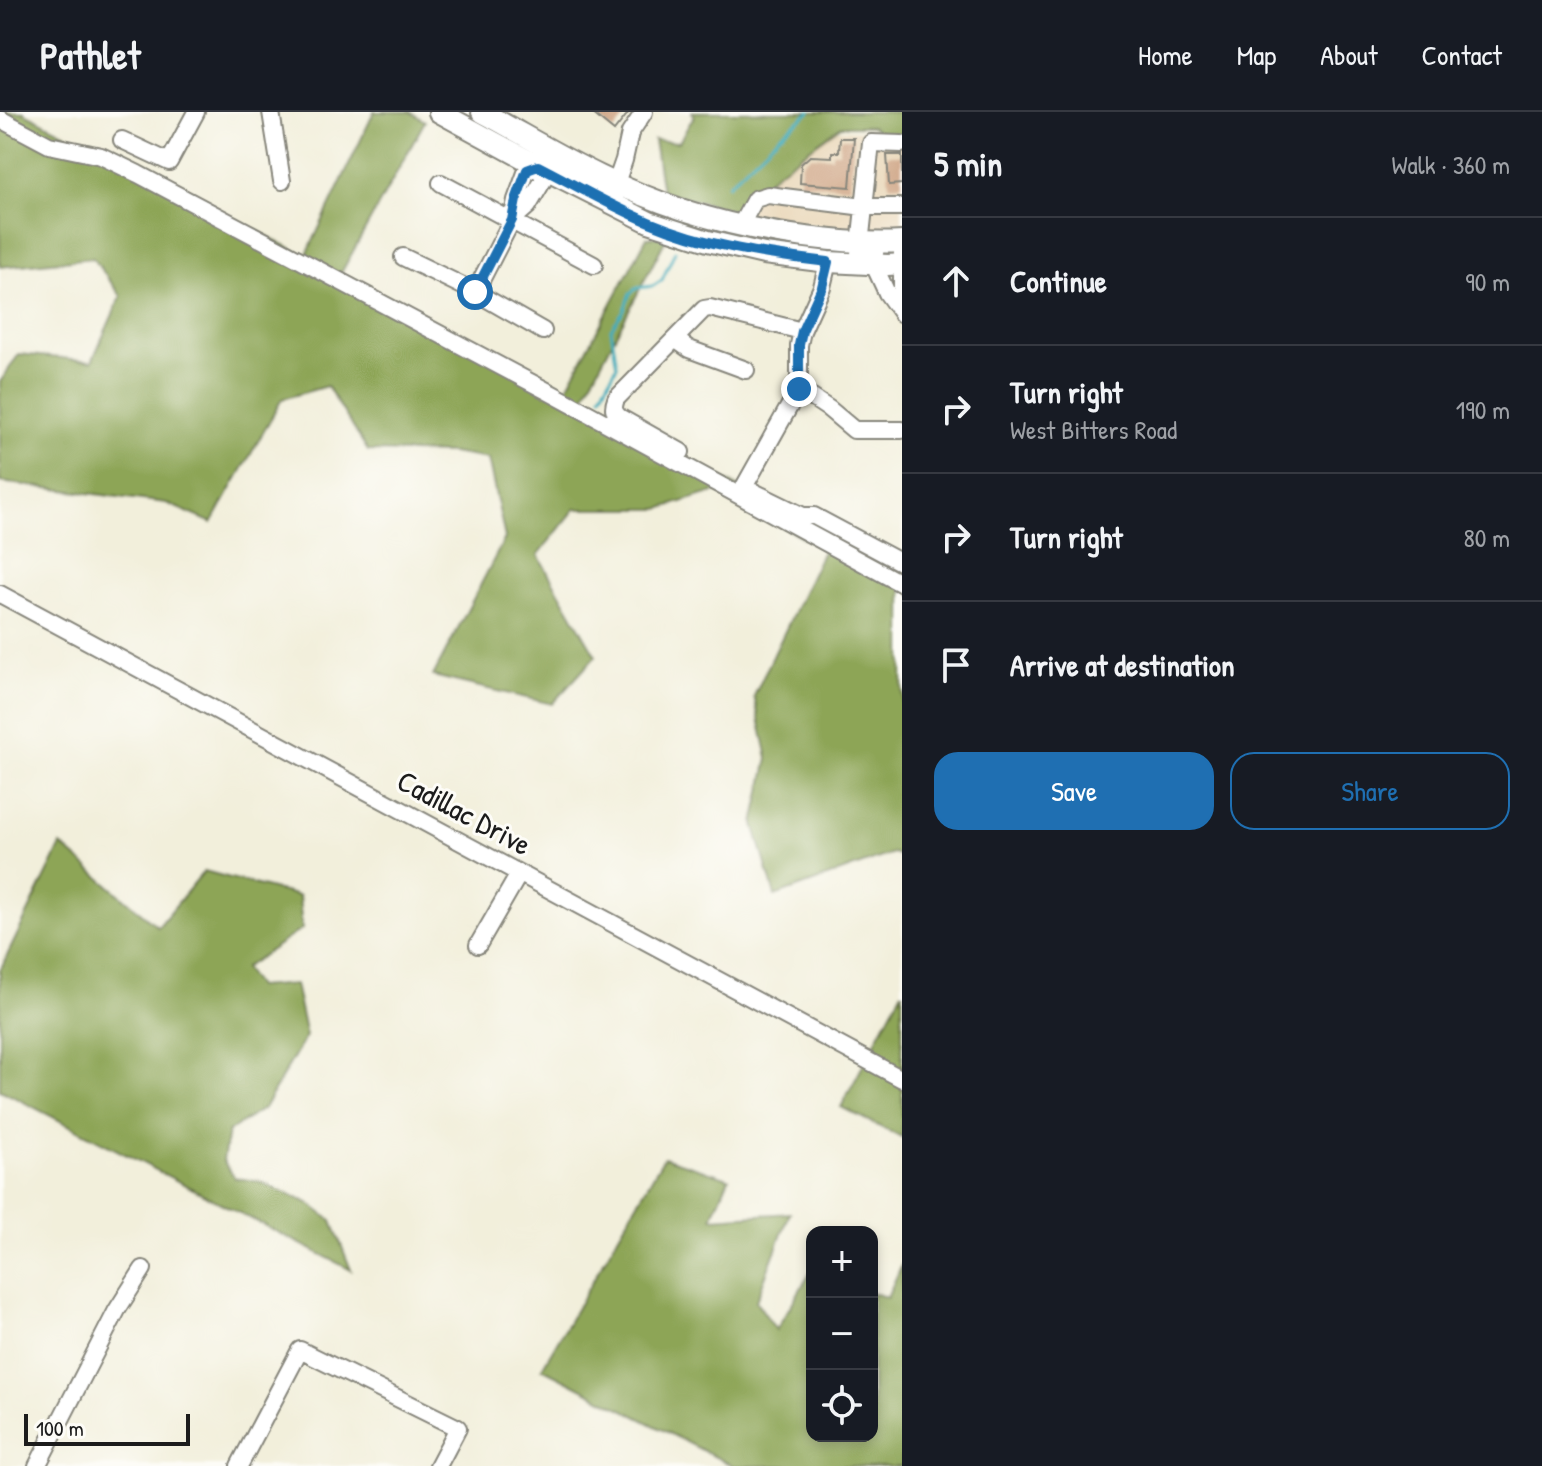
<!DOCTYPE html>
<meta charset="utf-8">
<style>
body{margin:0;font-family:"Patrick Hand",sans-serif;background:#20242c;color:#f1f3f6}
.controls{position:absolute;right:24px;bottom:24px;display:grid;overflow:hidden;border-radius:16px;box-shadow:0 4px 12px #0003}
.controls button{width:72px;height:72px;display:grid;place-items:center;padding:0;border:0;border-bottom:2px solid #363941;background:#171b24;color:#f1f3f6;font:40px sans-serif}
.scale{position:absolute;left:24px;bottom:20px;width:166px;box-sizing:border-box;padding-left:8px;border:4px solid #1c1c1c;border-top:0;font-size:22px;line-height:28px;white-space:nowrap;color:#1c1c1c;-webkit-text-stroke:6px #fdfcf7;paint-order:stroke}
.stop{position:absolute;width:24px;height:24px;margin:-18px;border:6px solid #1f6fb2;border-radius:50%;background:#fff}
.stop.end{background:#1f6fb2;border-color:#fff;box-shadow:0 2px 8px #0008}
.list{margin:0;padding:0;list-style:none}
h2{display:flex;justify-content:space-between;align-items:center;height:104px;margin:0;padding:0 32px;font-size:34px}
h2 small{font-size:26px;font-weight:400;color:#9ea1a6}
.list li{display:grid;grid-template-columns:52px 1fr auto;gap:24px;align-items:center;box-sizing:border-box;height:128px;padding:0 32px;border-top:2px solid #363941}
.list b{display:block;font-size:30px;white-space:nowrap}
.list p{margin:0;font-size:26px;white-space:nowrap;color:#9ea1a6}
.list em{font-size:26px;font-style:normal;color:#9ea1a6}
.actions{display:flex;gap:16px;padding:24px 32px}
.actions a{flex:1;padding:18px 0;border:2px solid #1f6fb2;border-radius:24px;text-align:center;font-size:28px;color:#1f6fb2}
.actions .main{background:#1f6fb2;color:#fff}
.icon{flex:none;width:44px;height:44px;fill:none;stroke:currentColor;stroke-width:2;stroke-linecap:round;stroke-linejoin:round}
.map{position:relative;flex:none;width:902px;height:1354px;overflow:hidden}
header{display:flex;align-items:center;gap:48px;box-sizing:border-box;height:112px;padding:0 40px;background:#171b24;border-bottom:2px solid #363941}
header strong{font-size:38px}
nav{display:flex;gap:44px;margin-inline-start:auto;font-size:28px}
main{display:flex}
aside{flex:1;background:#171b24}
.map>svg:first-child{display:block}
.built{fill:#ead8ba}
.forest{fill:#8da556;stroke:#546039;stroke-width:2}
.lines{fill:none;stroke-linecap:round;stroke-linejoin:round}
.stream{stroke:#3fadbd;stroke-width:3}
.building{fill:#d0a788}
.minor-casing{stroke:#87867c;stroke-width:20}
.major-casing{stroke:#87867c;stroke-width:24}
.minor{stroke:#fff;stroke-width:16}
.major{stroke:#fff;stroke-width:20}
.route{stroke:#1f6fb2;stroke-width:10}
.labels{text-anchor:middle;stroke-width:6;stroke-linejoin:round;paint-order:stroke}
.street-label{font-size:30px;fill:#1c1c1c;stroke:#fdfcf7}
</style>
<header>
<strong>Pathlet</strong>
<nav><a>Home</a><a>Map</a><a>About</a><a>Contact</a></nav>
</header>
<main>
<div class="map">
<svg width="902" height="1354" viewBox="0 0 902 1354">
<rect width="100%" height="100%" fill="#fdfcf7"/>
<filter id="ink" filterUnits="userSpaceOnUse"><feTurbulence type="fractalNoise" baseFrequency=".0125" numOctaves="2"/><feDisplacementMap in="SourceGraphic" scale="16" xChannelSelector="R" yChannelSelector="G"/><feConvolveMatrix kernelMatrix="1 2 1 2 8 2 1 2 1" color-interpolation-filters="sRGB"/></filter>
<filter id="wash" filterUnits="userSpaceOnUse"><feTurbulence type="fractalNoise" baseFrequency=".006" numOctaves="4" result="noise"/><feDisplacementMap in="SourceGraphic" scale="32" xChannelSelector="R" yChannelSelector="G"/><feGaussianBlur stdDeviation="1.8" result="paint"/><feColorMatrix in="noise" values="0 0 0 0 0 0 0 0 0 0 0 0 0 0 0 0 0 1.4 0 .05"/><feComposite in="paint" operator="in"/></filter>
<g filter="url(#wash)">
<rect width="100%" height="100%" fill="#f2efdb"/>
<path class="built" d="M815,17l87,4v94l-25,3 -31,-2 -92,-11 -19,-6z"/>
<path class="forest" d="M0,0h23l283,144 68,-144h36l15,9 -85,154 225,116 82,-154h20l-86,165 321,174v280l-9,-3 -118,43 -21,-72 14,-66 -14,-62 70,-147 -107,-58 -58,18h-84l-37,46 58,101 -44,48 -119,-28 72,-138 -17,-79 -37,-6 -83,-2 -41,-65 -45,13 -70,124 -46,-20 -166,-21v-100l19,-28 73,7 29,-65 -28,-38 -93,9z
M692,0h210v25l-17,-1 -13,-10h-31l-65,47 -41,38 -73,-19 -8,-52 25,2 15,-26z
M61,733l97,82 46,-56 95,25 3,33 -58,39 13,19 38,-3 11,52 -42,72 -36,24 -5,28 12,18 23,3 51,22 23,18 19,49 -351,-180v-120z
M902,879v147l-61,-31z
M664,1045l65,21 -17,40 78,-5 -34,88 20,29 36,-60v166h60v-144l15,6 15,-34v202h-169l-191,-98z"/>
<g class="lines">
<path class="stream" d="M728,73l53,-51 29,-22
M601,283l16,-29 -6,-37 13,-19 6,-17 7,-5 16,-2 9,-6 13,-29"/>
</g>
<g id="blocks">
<path class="building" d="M591,0h38l-15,19z
M840,26h14l-4,49 -50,-4 1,-19 9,-8 22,1v-5h7z
M887,43h15v29l-13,1z"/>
</g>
</g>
<g filter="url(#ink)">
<use href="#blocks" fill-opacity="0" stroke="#87867c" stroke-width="2"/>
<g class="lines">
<defs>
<path id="minor" d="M271,0l11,69
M0,7l49,26 52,11 37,18 411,218 353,192
M122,28l47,22 27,-50
M441,71l153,82
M616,71l8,-23 6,-27 14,-21
M740,114l15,-27 13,-4 96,12h38
M876,130l-2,23 13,28 15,21
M902,140v38
M859,142l12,-111 31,1
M403,145l72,35 68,39
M475,180l37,-72 4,-20 11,-30 11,-4 6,13 -16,27 -16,14
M675,227l14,10 57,21
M799,277l30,20 25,21h48
M681,340l-62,-35c-6,-6 -6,-10 -3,-18l88,-90 6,-1 92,23
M744,375l55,-98v-44l3,-14 20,-44 6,-25
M754,380l49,24h11l88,47
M0,482l902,485
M478,833l41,-71
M37,1354l80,-156 26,-41
M239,1354l61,-116 158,78 -20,38"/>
<path id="major" d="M439,0l99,54 111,56 59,19 56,13 64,8 60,3 14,-1
M482,0c39,21 78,45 118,64 65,32 134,52 205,61 31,4 65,7 97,5"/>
</defs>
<use href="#minor" class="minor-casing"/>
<use href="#major" class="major-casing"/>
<use href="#minor" class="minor"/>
<use href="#major" class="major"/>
</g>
</g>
<g class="lines" filter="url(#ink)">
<path class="route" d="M475,180l37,-72 4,-20 11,-30 11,-4c37,19 73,40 111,56 57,24 118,33 179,40l-6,25 -20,44 -3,14v44"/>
</g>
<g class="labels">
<g class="street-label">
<text transform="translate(464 701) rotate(28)" y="10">Cadillac Drive</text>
</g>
</g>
</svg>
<div class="controls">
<button>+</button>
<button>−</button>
<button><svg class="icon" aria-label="locate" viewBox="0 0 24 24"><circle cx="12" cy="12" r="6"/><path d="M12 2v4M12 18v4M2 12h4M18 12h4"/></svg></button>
</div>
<div class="scale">100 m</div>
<div class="stop" style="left:475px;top:180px"></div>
<div class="stop end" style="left:799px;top:277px"></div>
</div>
<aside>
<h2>5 min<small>Walk · 360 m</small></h2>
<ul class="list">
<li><svg class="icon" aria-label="ahead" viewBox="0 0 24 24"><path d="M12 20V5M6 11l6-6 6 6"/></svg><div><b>Continue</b></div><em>90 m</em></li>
<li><svg class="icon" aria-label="right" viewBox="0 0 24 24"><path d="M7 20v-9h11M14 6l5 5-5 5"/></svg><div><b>Turn right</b><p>West Bitters Road</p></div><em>190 m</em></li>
<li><svg class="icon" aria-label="right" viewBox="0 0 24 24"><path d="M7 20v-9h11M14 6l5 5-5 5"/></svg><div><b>Turn right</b></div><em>80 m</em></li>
<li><svg class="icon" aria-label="arrive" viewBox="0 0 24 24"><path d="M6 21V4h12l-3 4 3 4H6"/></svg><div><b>Arrive at destination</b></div></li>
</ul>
<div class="actions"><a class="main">Save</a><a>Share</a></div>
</aside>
</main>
